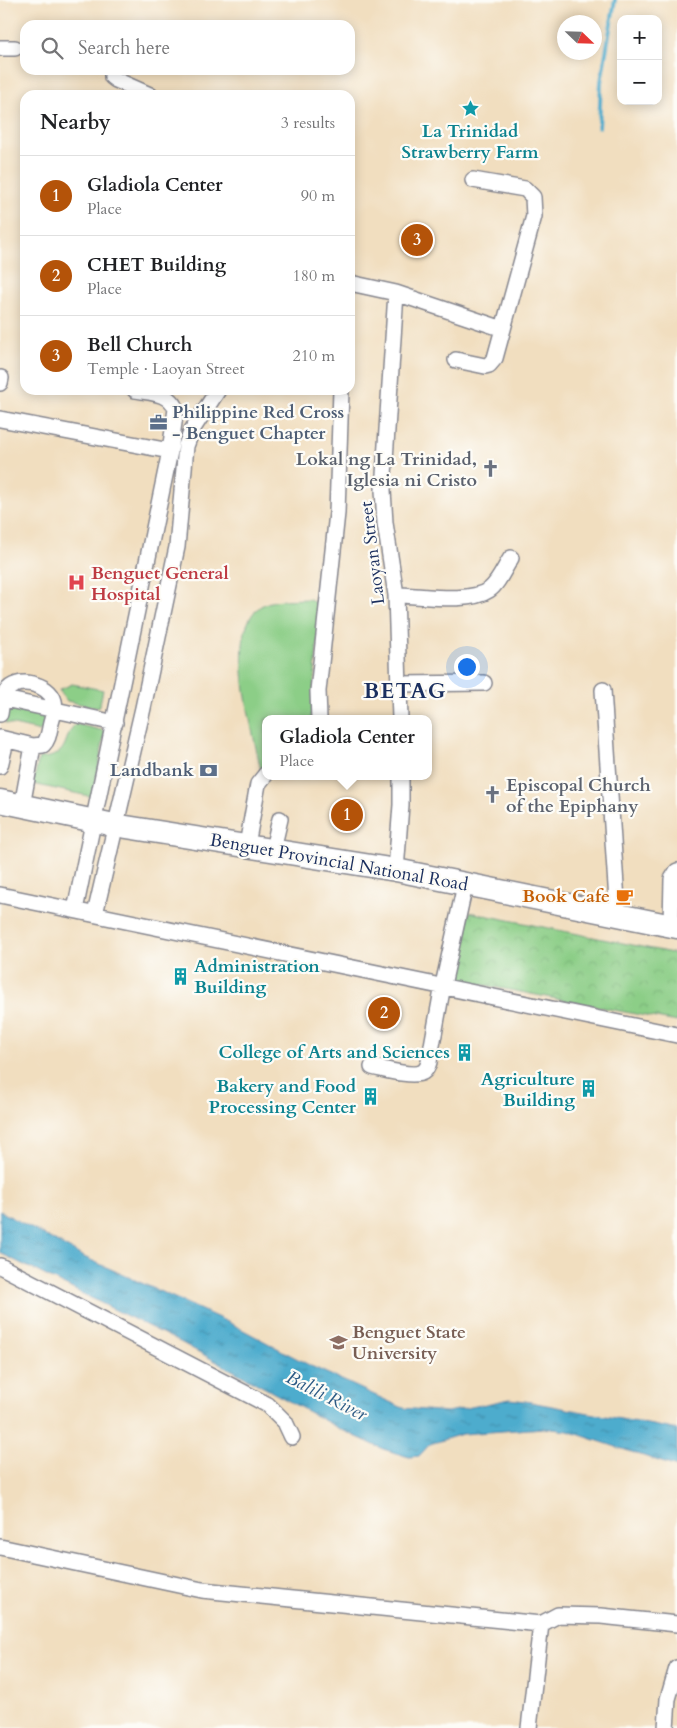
<!DOCTYPE html>
<meta charset="utf-8">
<style>
body{margin:0;font-family:Cardo,serif;background:#f2f2f2;color:#202124}
.controls{position:absolute;right:15px;top:15px;display:grid;overflow:hidden;border-radius:10px;box-shadow:0 2px 12px #0003}
.controls button{width:45px;height:45px;display:grid;place-items:center;padding:0;border:0;border-bottom:1px solid #e0e0e0;background:#fff;color:#202124;font:25px sans-serif}
.compass{position:absolute;left:557px;top:15px;width:45px;height:45px;border-radius:50%;background:#fff;box-shadow:0 2px 12px #0003;rotate:113deg}
.you{position:absolute;left:466px;top:666px;width:18px;height:18px;margin:-12px;border:4px solid #fff;border-radius:50%;background:#1a73e8;box-shadow:0 0 0 8px #1a73e833}
.badge{display:grid;place-items:center;width:32px;height:32px;border-radius:50%;background:#b45309;color:#fff;font-size:16px;font-weight:700}
.pin{position:absolute;translate:-50% -50%;border:2px solid #fff;box-shadow:0 1px 5px #0006}
.popup{position:absolute;left:262px;top:715px;width:170px;height:65px;box-sizing:border-box;display:grid;place-content:center;border-radius:10px;background:#fff;filter:drop-shadow(0 1px 4px #0005);font-size:16px;white-space:nowrap;color:#757577}
.popup b{font-size:19px;color:#202124}
.popup::after{content:'';position:absolute;left:50%;top:100%;margin-left:-10px;border:10px solid transparent;border-top-color:#fff}
.list{margin:0;padding:0;list-style:none}
h2{display:flex;justify-content:space-between;align-items:center;height:65px;margin:0;padding:0 20px;font-size:21px}
h2 small{font-size:16px;font-weight:400;color:#757577}
.list li{display:grid;grid-template-columns:32px 1fr auto;gap:15px;align-items:center;box-sizing:border-box;height:80px;padding:0 20px;border-top:1px solid #e0e0e0}
.list b{display:block;font-size:19px;white-space:nowrap}
.list p{margin:0;font-size:16px;white-space:nowrap;color:#757577}
.list em{font-size:16px;font-style:normal;color:#757577}
.icon{flex:none;width:28px;height:28px;fill:none;stroke:currentColor;stroke-width:2;stroke-linecap:round;stroke-linejoin:round}
.map{position:relative;flex:none;width:677px;height:1728px;overflow:hidden}
.search{position:absolute;background:#fff;box-shadow:0 2px 12px #0003;left:20px;top:20px;width:335px;height:55px;display:flex;align-items:center;gap:12px;box-sizing:border-box;padding:0 18px;border-radius:15px;color:#757577;font-size:19px}
.panel{position:absolute;background:#fff;box-shadow:0 2px 12px #0003;left:20px;top:90px;width:335px;height:305px;border-radius:15px}
.map>svg:first-child{display:block}
.green{fill:#8cce87;stroke:#547e72}
.park{fill:url(#park-crowns);stroke:#547e72}
.water{fill:url(#water-ripples);stroke:#346e96}
.lines{fill:none;stroke-linecap:round;stroke-linejoin:round}
.stream{stroke:#4eaccd;stroke-width:4}
.minor-casing{stroke:#86868e;stroke-width:18}
.highway-casing{stroke:#86868e;stroke-width:25}
.minor{stroke:#fff;stroke-width:15}
.highway{stroke:#fff;stroke-width:22}
.labels{text-anchor:middle;stroke-width:4.5;stroke-linejoin:round;paint-order:stroke}
.culture-label{font-size:18px;font-weight:bold;fill:#0d838f;stroke:#fdfcf7;text-anchor:end}
.service-label{font-size:18px;font-weight:bold;fill:#4e5e75;stroke:#fdfcf7;text-anchor:start}
.worship-label{font-size:18px;font-weight:bold;fill:#5b616d;stroke:#fdfcf7;text-anchor:end}
.street-label{font-size:18px;fill:#1b2f5e;stroke:#fdfcf7}
.health-label{font-size:18px;font-weight:bold;fill:#be3a42;stroke:#fdfcf7;text-anchor:start}
.food-label{font-size:18px;font-weight:bold;fill:#c56008;stroke:#fdfcf7;text-anchor:end}
.education-label{font-size:18px;font-weight:bold;fill:#785e54;stroke:#fdfcf7;text-anchor:start}
.water-label{font-size:19px;font-style:italic;fill:#2d5b85;stroke:#fdfcf7}
.district-label{font-size:22px;font-weight:bold;letter-spacing:1px;fill:#1b2f5e;stroke:#fdfcf7}
</style>
<div class="map">
<svg width="677" height="1728" viewBox="0 0 677 1728">
<defs>
<pattern id="park-crowns" width="20" height="18" patternUnits="userSpaceOnUse" patternTransform="scale(1.25)"><rect width="20" height="18" fill="#8cce87"/><path d="M2 6a3 3 0 1 1 6 0M12 15a3 3 0 1 1 6 0" fill="none" stroke="#78b177"/></pattern>
<pattern id="water-ripples" width="26" height="14" patternUnits="userSpaceOnUse" patternTransform="scale(1.25)"><rect width="26" height="14" fill="#4eaccd"/><path d="M2 4q2-2 4 0t4 0M15 11q2-2 4 0t4 0" fill="none" stroke="#408caa"/></pattern>
</defs>
<rect width="100%" height="100%" fill="#fdfcf7"/>
<filter id="ink" filterUnits="userSpaceOnUse"><feTurbulence type="fractalNoise" baseFrequency=".02" numOctaves="2"/><feDisplacementMap in="SourceGraphic" scale="10" xChannelSelector="R" yChannelSelector="G"/><feConvolveMatrix kernelMatrix="1 2 1 2 8 2 1 2 1" color-interpolation-filters="sRGB"/></filter>
<filter id="wash" filterUnits="userSpaceOnUse"><feTurbulence type="fractalNoise" baseFrequency=".0096" numOctaves="4" result="noise"/><feDisplacementMap in="SourceGraphic" scale="20" xChannelSelector="R" yChannelSelector="G"/><feGaussianBlur stdDeviation="1.12" result="paint"/><feColorMatrix in="noise" values="0 0 0 0 0 0 0 0 0 0 0 0 0 0 0 0 0 1.4 0 .05"/><feComposite in="paint" operator="in"/></filter>
<g filter="url(#wash)">
<rect width="100%" height="100%" fill="#f1debf"/>
<path class="green" d="M310,599l6,5 4,9 -9,106h-45v50l-5,2c-7,-38 -38,-140 0,-165 12,-8 34,-6 49,-7z
M72,684l31,6 -4,18 -32,-7 -8,-11z
M8,707l36,8 -1,13 -3,3 -35,-8z
M76,724l29,7 -12,66 -60,-13 6,-26c33,0 23,-24 37,-34z"/>
<path class="park" d="M469,912l208,42v68l-219,-42z"/>
<path class="water" d="M0,1211l84,46 146,66 81,43 92,42 44,4 63,-13 15,2 149,28 3,1v37l-109,-36 -24,-3 -82,6 -32,10 -11,12 -10,1 -26,-8 -41,-19 -160,-87 -182,-90z"/>
<g class="lines">
<path class="stream" d="M599,127l2,-45 14,-82"/>
</g>
</g>
<g filter="url(#ink)">
<g class="lines">
<defs>
<path id="minor" d="M0,48h15
M112,70v7l4,3 34,15
M350,283l46,10 107,36
M396,293l-13,197 2,33 11,72 4,124
M456,360l29,6 4,-1 6,-7 39,-142 -1,-19 -8,-8 -52,-9
M0,383l1,-5
M0,419l170,32
M396,595c25,0 72,9 93,-5 9,-6 16,-23 22,-32
M400,684l84,-1
M603,690l15,226
M0,698l115,25
M0,714c1,-8 2,-16 6,-22 10,-16 43,-9 48,9 2,7 -1,15 -3,22 -2,8 -2,16 -8,22l-10,1 -33,-8
M319,719l-1,-28 19,-178 4,-123
M0,766l6,-25
M22,806l11,-60
M247,845l11,-61 8,-10
M273,849l7,-30
M396,870l5,-65v-29
M0,895l677,140
M75,910l95,-459 6,-42c-8,-17 -24,-16 -41,-19
M95,914l48,-206 34,-161 9,-101 6,-16 26,-40
M671,925l1,-46 5,-8
M372,1067c11,2 41,11 51,5 3,-2 5,-6 6,-10l14,-77 22,-100
M0,1266l268,139 17,17 7,15
M0,1547l202,43 339,34 17,-9 43,1 76,8
M529,1728l12,-104
M666,1728l2,-29 9,-31"/>
<path id="highway" d="M0,801l114,24 282,45 281,57"/>
</defs>
<use href="#minor" class="minor-casing"/>
<use href="#highway" class="highway-casing"/>
<use href="#minor" class="minor"/>
<use href="#highway" class="highway"/>
</g>
</g>
<defs>
<symbol id="sight-bare" viewBox="-9 -9 18 18"><path d="M0-6L1.8-2.2L6-1.7L2.9 1.2L3.7 5.4L0 3.3L-3.7 5.4L-2.9 1.2L-6-1.7L-1.8-2.2Z" fill="#0f9aa8" stroke="#fdfcf7" stroke-width="2.5" paint-order="stroke"/></symbol>
<symbol id="office-bare" viewBox="-9 -9 18 18"><path d="M-6-3h4V-5.5h4V-3h4V5H-6ZM-1-4.5V-3h2v-1.5ZM-6 0V1H6V0Z" fill="#5c6f8a" stroke="#fdfcf7" stroke-width="2.5" paint-order="stroke"/></symbol>
<symbol id="church-bare" viewBox="-9 -9 18 18"><path d="M-1.2-6h2.4v3.5h3.3v2.4h-3.3V6h-2.4V-.1h-3.3v-2.4h3.3Z" fill="#6b7280" stroke="#fdfcf7" stroke-width="2.5" paint-order="stroke"/></symbol>
<symbol id="hospital-bare" viewBox="-9 -9 18 18"><path d="M-5-5h3v3.5h4V-5h3V5h-3V1.5h-4V5h-3Z" fill="#e0444e" stroke="#fdfcf7" stroke-width="2.5" paint-order="stroke"/></symbol>
<symbol id="bank-bare" viewBox="-9 -9 18 18"><path d="M-6-4H6V4H-6ZM0-2.3a2.3 2.3 0 1 0 0 4.6a2.3 2.3 0 1 0 0-4.6Z" fill="#5c6f8a" stroke="#fdfcf7" stroke-width="2.5" paint-order="stroke"/></symbol>
<symbol id="cafe-bare" viewBox="-9 -9 18 18"><path d="M-5.5-4.5H6V0H3Q3 3.5 0 3.5H-2.5Q-5.5 3.5-5.5 0ZM3-3.2v2h1.7v-2ZM-6 4.5H4V6H-6Z" fill="#e8710a" stroke="#fdfcf7" stroke-width="2.5" paint-order="stroke"/></symbol>
<symbol id="building-bare" viewBox="-9 -9 18 18"><path d="M-4-6H4V6H1V3H-1V6H-4ZM-2.5-4.3h1.7v1.8h-1.7ZM.8-4.3h1.7v1.8H.8ZM-2.5-1h1.7V.8h-1.7ZM.8-1h1.7V.8H.8Z" fill="#0f9aa8" stroke="#fdfcf7" stroke-width="2.5" paint-order="stroke"/></symbol>
<symbol id="university-bare" viewBox="-9 -9 18 18"><path d="M0-5L7-2L0 1L-7-2ZM-4 1L0 2.5L4 1V4Q0 6-4 4Z" fill="#8d6e63" stroke="#fdfcf7" stroke-width="2.5" paint-order="stroke"/></symbol>
</defs>
<g fill-rule="evenodd">
<use href="#sight-bare" x="458" y="96" width="25" height="25"/>
<use href="#office-bare" x="146" y="410" width="25" height="25"/>
<use href="#church-bare" x="478" y="456" width="25" height="25"/>
<use href="#hospital-bare" x="64" y="570" width="25" height="25"/>
<use href="#bank-bare" x="196" y="758" width="25" height="25"/>
<use href="#church-bare" x="480" y="782" width="25" height="25"/>
<use href="#cafe-bare" x="612" y="884" width="25" height="25"/>
<use href="#building-bare" x="168" y="964" width="25" height="25"/>
<use href="#building-bare" x="452" y="1040" width="25" height="25"/>
<use href="#building-bare" x="576" y="1076" width="25" height="25"/>
<use href="#building-bare" x="358" y="1084" width="25" height="25"/>
<use href="#university-bare" x="326" y="1330" width="25" height="25"/>
</g>
<g class="labels">
<g class="culture-label">
<text x="470" y="137" text-anchor="middle">La Trinidad<tspan x="470" dy="21">Strawberry Farm</tspan></text>
<text x="194" y="972" text-anchor="start">Administration<tspan x="194" dy="21">Building</tspan></text>
<text x="450" y="1058">College of Arts and Sciences</text>
<text x="575" y="1085">Agriculture<tspan x="575" dy="21">Building</tspan></text>
<text x="356" y="1092">Bakery and Food<tspan x="356" dy="21">Processing Center</tspan></text>
</g>
<g class="service-label">
<text x="172" y="418">Philippine Red Cross<tspan x="172" dy="21">- Benguet Chapter</tspan></text>
<text x="194" y="776" text-anchor="end">Landbank</text>
</g>
<g class="worship-label">
<text x="477" y="465">Lokal ng La Trinidad,<tspan x="477" dy="21">Iglesia ni Cristo</tspan></text>
<text x="506" y="791" text-anchor="start">Episcopal Church<tspan x="506" dy="21">of the Epiphany</tspan></text>
</g>
<g class="street-label">
<text transform="translate(372 553) rotate(-97)" y="6">Laoyan Street</text>
<text transform="translate(339 862) rotate(10)" y="6">Benguet Provincial National Road</text>
</g>
<g class="health-label">
<text x="91" y="579">Benguet General<tspan x="91" dy="21">Hospital</tspan></text>
</g>
<g class="food-label">
<text x="610" y="902">Book Cafe</text>
</g>
<g class="education-label">
<text x="352" y="1338">Benguet State<tspan x="352" dy="21">University</tspan></text>
</g>
<g class="water-label">
<text transform="translate(327 1395) rotate(27)" y="7">Balili River</text>
</g>
<g class="district-label">
<text x="405" y="698">BETAG</text>
</g>
</g>
</svg>
<div class="controls">
<button>+</button>
<button>−</button>
</div>
<svg class="compass" viewBox="-18 -18 36 36"><path d="M0-13l5 13h-10z" fill="#e53935"/><path d="M0 13l5-13h-10z" fill="#757577"/></svg>
<div class="you"></div>
<div class="pin badge" style="left:347px;top:815px">1</div>
<div class="popup"><b>Gladiola Center</b>Place</div>
<div class="pin badge" style="left:384px;top:1013px">2</div>
<div class="pin badge" style="left:417px;top:240px">3</div>
<div class="search"><svg class="icon" aria-label="search" viewBox="0 0 24 24"><circle cx="10" cy="10" r="6"/><path d="M15 15l6 6"/></svg>Search here</div>
<section class="panel">
<h2>Nearby<small>3 results</small></h2>
<ul class="list">
<li><span class="badge">1</span><div><b>Gladiola Center</b><p>Place</p></div><em>90 m</em></li>
<li><span class="badge">2</span><div><b>CHET Building</b><p>Place</p></div><em>180 m</em></li>
<li><span class="badge">3</span><div><b>Bell Church</b><p>Temple · Laoyan Street</p></div><em>210 m</em></li>
</ul>
</section>
</div>
